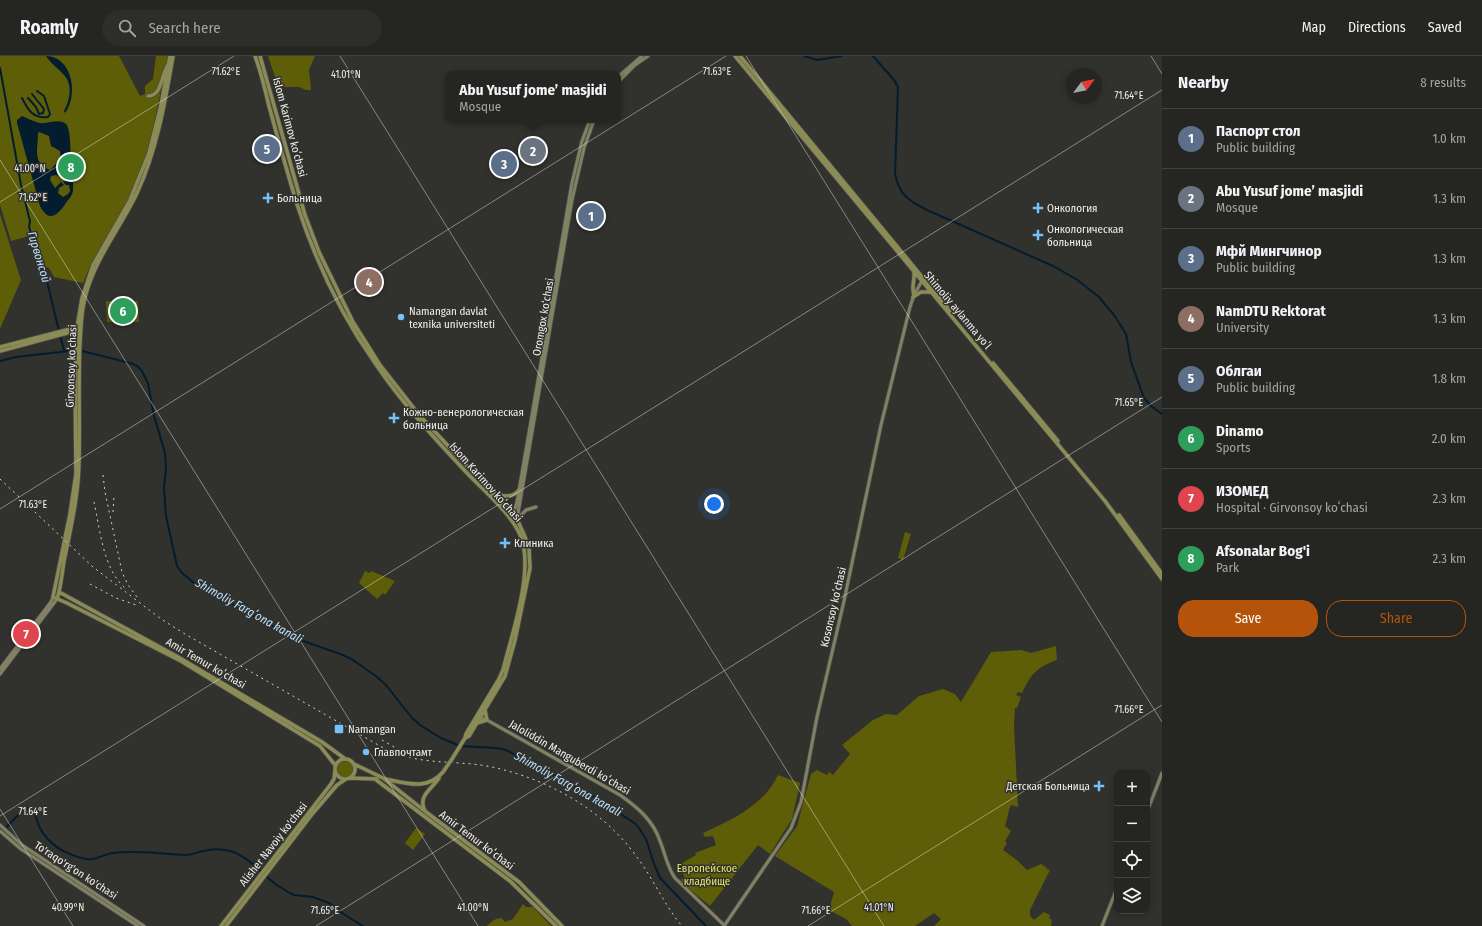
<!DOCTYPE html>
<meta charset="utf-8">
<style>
body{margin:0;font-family:"Fira Sans Condensed",sans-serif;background:#2d2d2a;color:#f1f3f6}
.controls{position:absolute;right:12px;bottom:12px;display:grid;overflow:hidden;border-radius:8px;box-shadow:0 2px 10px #0003}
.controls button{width:36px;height:36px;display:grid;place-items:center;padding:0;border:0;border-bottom:1px solid #424240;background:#252522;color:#f1f3f6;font:20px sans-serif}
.compass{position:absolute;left:1066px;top:12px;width:36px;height:36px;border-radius:50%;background:#252522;box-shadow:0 2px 10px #0003;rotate:58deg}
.you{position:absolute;left:714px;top:448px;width:14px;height:14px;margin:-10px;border:3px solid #fff;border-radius:50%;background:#1a73e8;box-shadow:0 0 0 6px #1a73e833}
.badge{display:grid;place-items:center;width:26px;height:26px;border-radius:50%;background:#b45309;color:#fff;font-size:13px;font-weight:700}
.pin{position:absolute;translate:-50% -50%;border:2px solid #fff;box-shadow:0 1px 4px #0006}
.popup{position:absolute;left:445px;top:15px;width:176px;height:52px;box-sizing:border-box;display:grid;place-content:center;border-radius:8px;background:#252522;filter:drop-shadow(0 1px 3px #0005);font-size:13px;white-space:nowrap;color:#a3a5a5}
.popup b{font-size:15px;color:#f1f3f6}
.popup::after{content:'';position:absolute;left:50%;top:100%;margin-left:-8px;border:8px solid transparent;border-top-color:#252522}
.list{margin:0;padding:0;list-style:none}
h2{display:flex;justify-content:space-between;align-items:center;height:52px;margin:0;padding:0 16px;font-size:17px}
h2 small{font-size:13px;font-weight:400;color:#a3a5a5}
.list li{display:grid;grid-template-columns:26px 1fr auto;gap:12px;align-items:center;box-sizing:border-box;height:60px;padding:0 16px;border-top:1px solid #424240}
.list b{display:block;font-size:15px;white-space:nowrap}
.list p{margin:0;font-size:13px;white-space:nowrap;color:#a3a5a5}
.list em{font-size:13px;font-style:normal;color:#a3a5a5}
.actions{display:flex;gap:8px;padding:12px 16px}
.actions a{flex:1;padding:9px 0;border:1px solid #b45309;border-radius:16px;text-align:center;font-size:14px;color:#b45309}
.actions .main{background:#b45309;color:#fff}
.icon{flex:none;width:22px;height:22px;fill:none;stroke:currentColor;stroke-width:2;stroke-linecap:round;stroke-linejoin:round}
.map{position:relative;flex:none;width:1162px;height:870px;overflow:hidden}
header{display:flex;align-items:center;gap:24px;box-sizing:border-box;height:56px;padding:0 20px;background:#252522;border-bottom:1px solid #424240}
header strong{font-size:19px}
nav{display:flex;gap:22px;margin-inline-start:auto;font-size:14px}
.search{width:280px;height:36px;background:#2d2d2a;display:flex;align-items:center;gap:10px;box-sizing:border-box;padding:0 14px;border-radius:22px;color:#a3a5a5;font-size:15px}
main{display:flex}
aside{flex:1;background:#252522}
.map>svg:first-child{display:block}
.green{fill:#5d5e07}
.water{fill:#031d2e;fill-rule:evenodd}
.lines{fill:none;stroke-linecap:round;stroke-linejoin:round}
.canal{stroke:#031d2e;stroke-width:2}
.secondary-casing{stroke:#4c4c49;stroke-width:4.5}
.primary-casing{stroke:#4c4c49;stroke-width:5}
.secondary{stroke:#818163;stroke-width:3}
.primary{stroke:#8a8b55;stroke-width:3.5}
.rail{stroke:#d1d1ce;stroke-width:1;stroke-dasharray:2 4;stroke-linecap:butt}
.primary-bridge-casing{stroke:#4c4c49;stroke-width:5;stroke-linecap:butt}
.primary-bridge{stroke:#8a8b55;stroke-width:3.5}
.ticks{fill:none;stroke:#efefec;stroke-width:1;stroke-opacity:0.45}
.poi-dot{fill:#75c0f6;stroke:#31312d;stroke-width:1.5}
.labels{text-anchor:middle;stroke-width:3;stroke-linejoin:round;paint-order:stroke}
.street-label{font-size:11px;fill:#efefec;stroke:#31312d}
.poi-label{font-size:11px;fill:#efefec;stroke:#31312d;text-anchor:start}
.park-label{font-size:11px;fill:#e4e76c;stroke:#31312d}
.water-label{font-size:12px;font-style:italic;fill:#b9e0fe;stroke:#31312d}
.ticks-label{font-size:10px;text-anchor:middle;fill:#efefec;stroke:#31312d;stroke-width:3;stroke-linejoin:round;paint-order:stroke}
</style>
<header>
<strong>Roamly</strong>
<div class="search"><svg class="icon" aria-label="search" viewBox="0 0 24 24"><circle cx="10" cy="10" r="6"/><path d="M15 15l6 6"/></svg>Search here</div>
<nav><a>Map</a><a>Directions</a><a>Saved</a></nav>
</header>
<main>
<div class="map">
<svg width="1162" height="870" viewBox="0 0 1162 870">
<rect width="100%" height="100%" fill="#31312d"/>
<path class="green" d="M0,0h119l21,40 5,-2v-8l8,-7 3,-23h12l-18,87 -16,48 -43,73 -8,19 -29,-6 -5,-9 -4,-1 -11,-27 -5,-4 -18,5 -11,-36z
M268,0h47l-6,14 2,20h-5l-7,-3h-17l-6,-7z
M0,158l21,66 -21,49z
M106,245h32l1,21h-32z
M905,476l6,2 -8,26 -5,-2z
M365,515l5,2 1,-2 24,10 -10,14 -2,-2 -6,6 -18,-16z
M1056,590l1,14c-20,7 -26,14 -35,33l-4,-1 -2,3 5,2 -4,11h-2l-1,18 4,81 -7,-2c-3,6 -3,13 -6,21l6,5 -6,10 2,2 -4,7 15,11 9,9 14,-6 6,4 -1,1 4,1 -20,40v6l4,4 10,-8 6,3 -1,3 3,2 -1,2 1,1 -1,3h-117l7,-7 -7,-6 -19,13h-63l-6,-7 -17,-9 5,-18 -59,-36 22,-30 14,-52 6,-4 10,5 2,-3 4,3 17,-21 -8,-9 31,-25 13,-6 11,1 22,-19 24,-7 12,5 6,8 30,-50 30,-2 10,3z
M337 713a8 8 0 1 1 16 0a8 8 0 1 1-16 0Z
M778,719l22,8 -8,36 -22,35 -12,-9 -48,61 -23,-19 -6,-7 4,-3 -8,-11 19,-11 -1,-2 21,-8 -3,-9 -8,1 -2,-4c29,-13 61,-28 75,-58z
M416,772l9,6 -12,16 -8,-7z
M523,848l3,3h7l18,19h-64c4,-5 9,-8 15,-8l3,4 8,-3z"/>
<path class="water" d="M46,0c26,0 33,39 19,57l-1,-2c6,-11 9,-26 0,-36 -6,-7 -13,-11 -18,-19z
M22,60c7,3 16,8 23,7 7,-1 15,-4 21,1 6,6 4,39 5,48 1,6 3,13 2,18 0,6 -5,9 -7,13 -9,13 -17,20 -26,3l-23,-83v-3zM39,76l10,4 2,10 9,5 1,8 -11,11c-18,-7 -12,-20 -12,-37zM56,119l13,5 -6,2 3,3h3l1,6 -2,3 -5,3 -5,-4 1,-5 5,-3 -3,-3 -6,6 -5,-8 1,-4z"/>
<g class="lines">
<path class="canal" d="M804,0l13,4 25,-4
M873,0l21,24 4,7 -3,87c4,21 14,27 32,36l126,56 23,13 22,17 16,19 12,19 5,28 13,36 7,8 11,8
M0,12l21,117 9,36 -1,6 15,42 15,62
M22,42c6,12 11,21 26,19l2,-3 -6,-18 -7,-5
M28,42l8,9 3,7 4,-1 1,-4 -12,-15
M60,280l4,14
M0,305l16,-4 62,-7 52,13 7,3 5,5 6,12 6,33 11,37 1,15 -2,20 2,28 11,50 5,7 12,10 98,54 51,18 10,5 24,17 9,8 26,33 8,7 21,13 19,8 37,2 9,2 96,51 35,24 9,14 8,25 6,14 46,48
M0,778l21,-22 8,-4c7,3 8,14 11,20 10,19 27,27 46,31 9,2 18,-5 27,-6 24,-3 48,1 72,2 6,0 12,-3 18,-4 8,-2 19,-2 27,0 12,3 24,14 33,22
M266,820l9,8 15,9 4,2 19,2 16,6 16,12 18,11"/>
<defs>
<path id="secondary" d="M618,21l24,-21
M618,26l17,-17 13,-9
M517,463l55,-319 12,-52 10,-28
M512,464l5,-18 8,-46 47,-273 10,-42 8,-21
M514,467l12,-13 10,-3
M0,613l51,-67 2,-5
M0,618l57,-75
M478,661l9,3 133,75c17,12 33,25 40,46 5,12 7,26 15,37l50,48
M1147,756l15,-39
M0,769l22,20 122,81
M0,775l21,18 117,77
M724,870l67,-98 10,-26 16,-85 27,-116 37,-176 29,-118 4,-12 9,-16
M1102,870l15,-38"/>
<path id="primary" d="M170,0l-9,49 -12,48 -19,47 -37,65 -11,33 -4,24 -3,53 1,99 -6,40 -17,83 14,6 114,58 139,85 15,19
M255,0c6,16 10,33 14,50 9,33 18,66 28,98 18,56 44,111 78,159 27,40 59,75 92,110 17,18 45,41 54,64 13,34 -9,97 -18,133l-4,9 -33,55 -1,4
M260,0l45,159 14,37 34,70 27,43 40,51 97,103 8,18 4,11 1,20 -15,72 -10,36 -36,60 -4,2 -13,21
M735,0l370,445 57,78
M740,0l211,256
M148,40c14,0 13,-21 20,-31
M914,216c1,8 -3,15 0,23
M913,241l8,-5h11
M0,291l78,-20
M0,295l78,-21
M993,307l65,78
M492,437c9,3 20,6 27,-3
M1119,459l43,59
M59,536l119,65 144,85 22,16
M57,543c4,-12 5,-26 7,-38 7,-34 15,-68 15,-102 1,-40 -1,-79 1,-118 1,-13 1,-26 4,-39 8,-40 36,-73 53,-109 20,-43 28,-91 36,-137
M477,667l10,-3 -2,-10
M335 713a10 10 0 1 1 20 0a10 10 0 1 1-20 0Z
M354,708l29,14 43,34 93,70 43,44
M349,722l28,1
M375,723l135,102 46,45
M385,723c21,4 42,12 58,-7
M425,755c-8,-15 7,-22 14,-33
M221,870l110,-142 3,-5 1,-8
M226,870l87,-113 24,-28 9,-6"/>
</defs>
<use href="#secondary" class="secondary-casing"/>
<use href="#primary" class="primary-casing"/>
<use href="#secondary" class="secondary"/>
<use href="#primary" class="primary"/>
<path class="rail" d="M103,419l2,17 17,80 6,13 9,12
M0,423l93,88 68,52 24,15 195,112c37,21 73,13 112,21 59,13 113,44 147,93 16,22 26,46 43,66
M94,446c6,27 9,67 31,86
M113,456l1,-16
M90,528l26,14 20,7
M382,684l19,11"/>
<defs>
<path id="primary-bridge" d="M443,716l9,-13"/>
</defs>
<use href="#primary-bridge" class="primary-bridge-casing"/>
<use href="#primary-bridge" class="primary-bridge"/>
</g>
<path class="ticks" d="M340,0l544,870M746,0l416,666M1151,0l11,18M0,104l478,766M0,146l234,-146M0,453l726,-453M0,753l73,117M0,760l1162,-726M316,870l846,-529M808,870l354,-221"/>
<g class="poi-dot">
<path d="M266 136h4v4h4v4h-4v4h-4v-4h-4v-4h4z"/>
<path d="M1036 146h4v4h4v4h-4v4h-4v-4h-4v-4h4z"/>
<path d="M1036 173h4v4h4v4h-4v4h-4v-4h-4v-4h4z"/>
<circle cx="401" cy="261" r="4"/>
<path d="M392 356h4v4h4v4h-4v4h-4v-4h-4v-4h4z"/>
<path d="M503 481h4v4h4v4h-4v4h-4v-4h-4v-4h4z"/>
<rect x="334" y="668" width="10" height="10" rx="2"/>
<circle cx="366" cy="696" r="4"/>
<path d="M1097 724h4v4h4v4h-4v4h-4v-4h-4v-4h4z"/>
</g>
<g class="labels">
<g class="street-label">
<text transform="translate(290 71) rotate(75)" y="4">Islom Karimov koʻchasi</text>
<text transform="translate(958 254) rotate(50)" y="4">Shimoliy aylanma yoʻl</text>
<text transform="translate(543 261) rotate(-80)" y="4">Oromgox ko‘chasi</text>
<text transform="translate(71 310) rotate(-88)" y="4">Girvonsoy koʻchasi</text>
<text transform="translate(486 426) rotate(48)" y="4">Islom Karimov koʻchasi</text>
<text transform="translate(833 551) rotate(-77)" y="4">Kosonsoy koʻchasi</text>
<text transform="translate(206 607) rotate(30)" y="4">Amir Temur koʻchasi</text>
<text transform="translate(570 701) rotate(30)" y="4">Jaloliddin Manguberdi koʻchasi</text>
<text transform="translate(477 784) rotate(37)" y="4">Amir Temur koʻchasi</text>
<text transform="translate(273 788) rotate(-52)" y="4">Alisher Navoiy ko'chasi</text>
<text transform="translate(76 814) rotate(33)" y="4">To'raqo'rg'on ko'chasi</text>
</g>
<g class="poi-label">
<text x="277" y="146">Больница</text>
<text x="1047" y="156">Онкология</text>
<text x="1047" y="177">Онкологическая<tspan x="1047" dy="13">больница</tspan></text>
<text x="409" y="259">Namangan davlat<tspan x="409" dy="13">texnika universiteti</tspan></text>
<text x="403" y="360">Кожно-венерологическая<tspan x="403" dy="13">больница</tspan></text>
<text x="514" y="491">Клиника</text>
<text x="348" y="677">Namangan</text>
<text x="374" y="700">Главпочтамт</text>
<text x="1090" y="734" text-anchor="end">Детская Больница</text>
</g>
<g class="park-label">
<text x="707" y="816">Европейское<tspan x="707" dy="13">кладбище</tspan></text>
</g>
<g class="water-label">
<text transform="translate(39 201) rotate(73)" y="4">Гирвонсой</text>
<text transform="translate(249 555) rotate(29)" y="4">Shimoliy Fargʻona kanali</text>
<text transform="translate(568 728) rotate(29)" y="4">Shimoliy Fargʻona kanali</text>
</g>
</g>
<g class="ticks-label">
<text x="226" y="19">71.62°E</text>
<text x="717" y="19">71.63°E</text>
<text x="346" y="22">41.01°N</text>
<text x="1129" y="43">71.64°E</text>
<text x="30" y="116">41.00°N</text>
<text x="33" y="145">71.62°E</text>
<text x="1129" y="350">71.65°E</text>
<text x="33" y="452">71.63°E</text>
<text x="1129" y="657">71.66°E</text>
<text x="33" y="759">71.64°E</text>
<text x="68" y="855">40.99°N</text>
<text x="473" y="855">41.00°N</text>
<text x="879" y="855">41.01°N</text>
<text x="325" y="858">71.65°E</text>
<text x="816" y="858">71.66°E</text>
</g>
</svg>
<div class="controls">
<button>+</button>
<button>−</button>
<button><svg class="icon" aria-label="locate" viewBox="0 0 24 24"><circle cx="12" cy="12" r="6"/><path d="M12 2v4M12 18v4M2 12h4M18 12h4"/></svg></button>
<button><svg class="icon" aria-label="layers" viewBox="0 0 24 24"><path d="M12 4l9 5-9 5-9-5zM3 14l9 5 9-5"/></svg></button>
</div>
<svg class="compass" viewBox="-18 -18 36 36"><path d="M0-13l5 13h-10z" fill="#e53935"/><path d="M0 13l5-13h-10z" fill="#a3a5a5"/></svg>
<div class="you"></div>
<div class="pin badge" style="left:591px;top:160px;background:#5c6f8a">1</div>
<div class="pin badge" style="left:533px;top:95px;background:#6b7280">2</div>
<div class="popup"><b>Abu Yusuf jome’ masjidi</b>Mosque</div>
<div class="pin badge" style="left:504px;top:108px;background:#5c6f8a">3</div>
<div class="pin badge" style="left:369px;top:226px;background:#8d6e63">4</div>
<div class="pin badge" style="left:267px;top:93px;background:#5c6f8a">5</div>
<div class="pin badge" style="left:123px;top:255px;background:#2e9e5b">6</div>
<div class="pin badge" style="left:26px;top:578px;background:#e0444e">7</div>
<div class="pin badge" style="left:71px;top:111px;background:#2e9e5b">8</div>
</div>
<aside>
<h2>Nearby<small>8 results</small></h2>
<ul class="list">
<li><span class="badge" style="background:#5c6f8a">1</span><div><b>Паспорт стол</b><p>Public building</p></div><em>1.0 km</em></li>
<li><span class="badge" style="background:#6b7280">2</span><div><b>Abu Yusuf jome’ masjidi</b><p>Mosque</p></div><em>1.3 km</em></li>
<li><span class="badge" style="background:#5c6f8a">3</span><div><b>Мфй Мингчинор</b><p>Public building</p></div><em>1.3 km</em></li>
<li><span class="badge" style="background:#8d6e63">4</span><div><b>NamDTU Rektorat</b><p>University</p></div><em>1.3 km</em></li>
<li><span class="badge" style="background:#5c6f8a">5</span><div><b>Облгаи</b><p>Public building</p></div><em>1.8 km</em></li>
<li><span class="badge" style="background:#2e9e5b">6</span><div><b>Dinamo</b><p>Sports</p></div><em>2.0 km</em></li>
<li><span class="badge" style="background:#e0444e">7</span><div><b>ИЗОМЕД</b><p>Hospital · Girvonsoy koʻchasi</p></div><em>2.3 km</em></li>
<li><span class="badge" style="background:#2e9e5b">8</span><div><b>Afsonalar Bog'i</b><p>Park</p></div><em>2.3 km</em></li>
</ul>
<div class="actions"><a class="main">Save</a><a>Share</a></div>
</aside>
</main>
